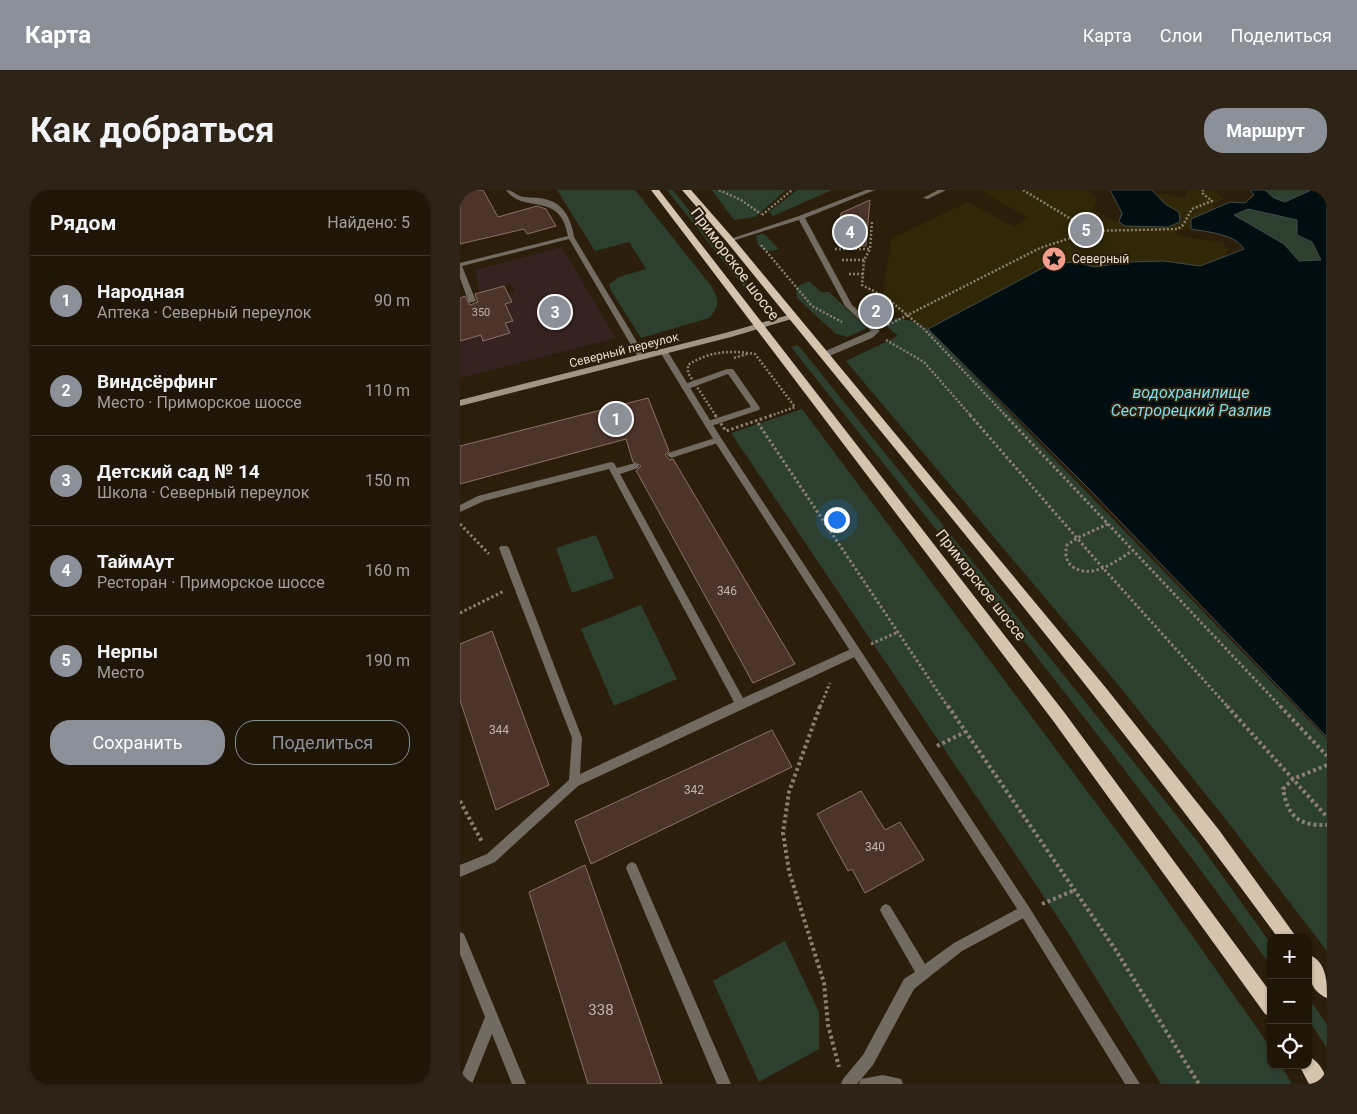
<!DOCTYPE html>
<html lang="ru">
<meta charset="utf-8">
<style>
body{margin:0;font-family:Roboto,sans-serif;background:#2d2316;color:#f1f3f6}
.controls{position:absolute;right:15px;bottom:15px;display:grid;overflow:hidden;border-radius:10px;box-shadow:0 1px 4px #0004}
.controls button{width:45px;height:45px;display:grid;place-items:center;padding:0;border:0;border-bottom:1px solid #3d3529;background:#201608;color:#f1f3f6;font:25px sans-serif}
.you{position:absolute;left:376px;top:329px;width:18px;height:18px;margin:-12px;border:4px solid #fff;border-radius:50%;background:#1a73e8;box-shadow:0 0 0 8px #1a73e833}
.badge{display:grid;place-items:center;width:32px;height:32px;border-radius:50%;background:#8c9099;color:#fff;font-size:16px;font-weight:700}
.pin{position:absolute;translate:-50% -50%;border:2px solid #fff;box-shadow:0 1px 5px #0006}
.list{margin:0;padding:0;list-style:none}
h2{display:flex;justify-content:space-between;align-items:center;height:65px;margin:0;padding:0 20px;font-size:21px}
h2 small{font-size:16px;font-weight:400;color:#a29f9c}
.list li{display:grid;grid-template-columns:32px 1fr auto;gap:15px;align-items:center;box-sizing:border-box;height:90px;padding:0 20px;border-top:1px solid #3d3529}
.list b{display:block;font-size:19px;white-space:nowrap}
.list p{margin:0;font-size:16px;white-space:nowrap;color:#a29f9c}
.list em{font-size:16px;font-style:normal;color:#a29f9c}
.actions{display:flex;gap:10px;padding:15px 20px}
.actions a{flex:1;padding:11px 0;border:1px solid #8c9099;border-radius:20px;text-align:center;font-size:18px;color:#8c9099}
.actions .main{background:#8c9099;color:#fff}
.icon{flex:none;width:28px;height:28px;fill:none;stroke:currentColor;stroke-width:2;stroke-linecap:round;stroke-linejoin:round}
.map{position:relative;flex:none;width:867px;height:894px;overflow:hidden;border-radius:20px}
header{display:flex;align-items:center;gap:30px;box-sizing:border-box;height:70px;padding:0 25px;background:#8c9099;color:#fff}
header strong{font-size:24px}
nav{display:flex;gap:28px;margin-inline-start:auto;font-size:18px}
.intro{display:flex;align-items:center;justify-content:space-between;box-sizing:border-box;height:120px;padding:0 30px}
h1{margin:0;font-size:35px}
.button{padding:12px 22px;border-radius:20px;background:#8c9099;color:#fff;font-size:18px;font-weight:700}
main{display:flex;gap:30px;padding:0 30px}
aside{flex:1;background:#201608;border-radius:20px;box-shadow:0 1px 4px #0004}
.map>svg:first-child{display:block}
.education{fill:#362221}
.green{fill:#2d4030}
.sand{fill:#302806}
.water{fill:#010e11;stroke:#474d4b;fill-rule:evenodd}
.building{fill:#4c342b;stroke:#8d7166}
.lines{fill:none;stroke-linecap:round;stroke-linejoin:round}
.path-far2{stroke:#8b8070;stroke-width:2.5;stroke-dasharray:2 2;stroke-linecap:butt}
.path-far1{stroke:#8b8070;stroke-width:3;stroke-dasharray:2.5 2.5;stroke-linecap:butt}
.path{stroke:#8b8070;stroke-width:4;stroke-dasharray:3 3;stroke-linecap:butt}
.service{fill:#726b61;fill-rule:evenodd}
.minor{fill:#726b61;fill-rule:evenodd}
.secondary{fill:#a19585;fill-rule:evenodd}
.trunk{fill:#d6c4ae;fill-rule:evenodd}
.labels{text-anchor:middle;stroke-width:4;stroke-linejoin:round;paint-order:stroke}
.far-number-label{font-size:11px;fill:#c2b5a9}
.far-poi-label{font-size:12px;fill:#e9e0d3;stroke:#2b1e0a;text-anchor:start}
.far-street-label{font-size:12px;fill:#e9e0d3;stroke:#2b1e0a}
.number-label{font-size:12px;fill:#c2b5a9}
.street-label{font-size:15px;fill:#e9e0d3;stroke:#2b1e0a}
.near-number-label{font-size:15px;fill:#c2b5a9}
.water-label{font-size:16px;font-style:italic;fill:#80dbea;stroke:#2b1e0a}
</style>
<header>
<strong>Карта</strong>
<nav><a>Карта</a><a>Слои</a><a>Поделиться</a></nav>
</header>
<div class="intro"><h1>Как добраться</h1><a class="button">Маршрут</a></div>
<main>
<aside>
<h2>Рядом<small>Найдено: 5</small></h2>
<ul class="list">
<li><span class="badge">1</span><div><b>Народная</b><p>Аптека · Северный переулок</p></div><em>90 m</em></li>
<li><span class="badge">2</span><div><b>Виндсёрфинг</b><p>Место · Приморское шоссе</p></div><em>110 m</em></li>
<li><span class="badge">3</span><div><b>Детский сад № 14</b><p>Школа · Северный переулок</p></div><em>150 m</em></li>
<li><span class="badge">4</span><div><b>ТаймАут</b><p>Ресторан · Приморское шоссе</p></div><em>160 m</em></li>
<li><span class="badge">5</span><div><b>Нерпы</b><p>Место</p></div><em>190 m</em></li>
</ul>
<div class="actions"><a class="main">Сохранить</a><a>Поделиться</a></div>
</aside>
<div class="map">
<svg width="867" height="894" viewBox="0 0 867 894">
<rect width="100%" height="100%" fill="#2b1e0a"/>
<path class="education" d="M102,57l54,91 -156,40v-37l11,-3 -4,-10 9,-3 7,16 26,-8 -4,-10 8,-2 -4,-9 -6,1 -4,-7 13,-4 -4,-8 7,-2 -4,-8 -31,8 -5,-22z"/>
<path class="green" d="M97,0h78l77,97c7,14 8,18 -3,31l-68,20 -31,-49 -1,-5 10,-7 27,-8 -17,-27 -34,9z
M207,0h6l86,109 -5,1z
M252,0h74l-31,27 -21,3z
M337,0h35l-59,26 -4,-4z
M805,0h46l-26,12 -11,-4z
M788,19l49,11 15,22 9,19h-22l-15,-17 -50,-29z
M300,44h4l15,15 -7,2 -9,-1 -5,-5 -2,-9z
M349,91l12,11h8l38,36 -19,9 -12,-3 -39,-36 -1,-11z
M436,128l16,3 16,8 399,410v212l-96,-125 -111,-139 -274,-326 52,-25 -14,-12z
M338,155l400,497 73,102v22c-153,-212 -318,-414 -480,-619z
M342,219l344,461 120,171 5,7v17h10l11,19h-131l-96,-156 -334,-495z
M136,345l18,43 -42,15 -16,-45z
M181,415l36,74 -63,27 -33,-77z
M325,751l34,71v37l-60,33 -46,-101z
M848,807l19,28v23l-19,-29z"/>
<path class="sand" d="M520,0h107l10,8 -4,12 32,16 54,-14 -14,-8 -9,-10c12,-2 19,4 31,3l-1,-7h27l11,9 -11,4 2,6 -24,10v10l-15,2 3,5 43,6 5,6 -2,9 -25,9 -36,-5 -36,1 -34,5 -18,-5 -26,2 -122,65 -32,-18 -14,-13 10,-60 76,-36 46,25 14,-9z"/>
<path class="water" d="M650,0h42l13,14 14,8 1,10 -12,5 -43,-1 -6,-4 3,-9z
M790,0h15l9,8 11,4 26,-12h13l-1,2 4,2v543l-239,-249 -160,-159 122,-65 26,-2 18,5 34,-5 36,-1 36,5 44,-17c-9,-15 -36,-17 -53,-20v-10l39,-17 15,1 9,-8zM788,19l49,11v15l15,7 9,18 -22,1 -15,-17 -50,-29z"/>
<path class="building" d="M0,0h23l15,27 39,-11 9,3 10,17 -29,8 -3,-5 -64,15z
M410,10l-4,46h-28l3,-33z
M44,96l8,16 -7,2 8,17 -8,2 5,10 -27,8 -2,-6 -21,6v-43l5,-2 5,9 8,-3 -3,-8z
M188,208l21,53 -4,4 5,5 3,-1 122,205 -42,19 -115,-209 -2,-3 5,-5 -8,-4 -7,-23 -166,45v-38z
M32,441l57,154 -53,25 -36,-110v-56z
M312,540l20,37 -201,97 -16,-43z
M401,601l24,39 15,-8 24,38 -59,33 -13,-24 -4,2 -31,-57z
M125,675l36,102 41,117h-74l-59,-192z"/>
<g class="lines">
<path class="path-far2" d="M259,0l22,10 20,14
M563,0l68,41
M302,25l30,-25
M412,32l-2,27 -6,11 -2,25 25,13 38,32 81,86
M301,55l51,61 30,16
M375,59h35
M382,70h22
M389,84h14
M428,135l152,-77 52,-17 86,-2 5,-4 9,-16 20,-8 -10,-8 1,-3
M426,150l38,22 47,54
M274,168l13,-4
M256,226l-28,-43v-8c21,-14 43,-15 67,-11l40,53 -25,9"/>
<path class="path-far1" d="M255,225l11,16 47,-16
M510,225l133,153 125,139
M545,225l276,292
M298,233l190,284
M0,334l29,30
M648,334l-31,14 -10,7c-2,8 -2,16 6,22 19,13 43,-6 59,-16
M0,423l44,-22
M411,454l27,-12
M360,517l10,-24"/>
<path class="path" d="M360,516l-31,86 -6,41 6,38 35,112 4,42 11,42
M488,516l167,243 84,135
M767,516l100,111
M820,516l47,50
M477,556l28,-14
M867,575l-34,14 -10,10c5,28 16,37 44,36
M0,611l22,41
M582,714l33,-14"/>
<path class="service" d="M46,0c8,0 10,6 18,7 8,1 16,0 24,3 16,4 24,21 26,37l72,120 -1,2h-3l-4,-2 -69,-118 -107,27 14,35 -7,2 -9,-25v-15l108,-27c-8,-46 -44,-21 -62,-46z
M406,0h9l-70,28 47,87 28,26 -8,7 -45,19h-6v-4l50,-22 -26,-25 -46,-86 -67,21 -5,-1 72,-24z
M478,0h8l-18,9 -5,-1z
M267,179h6l27,39 -1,2 -48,16h-6v-4l46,-15 -23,-33 -43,16 -4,-3 1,-2z
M258,247l3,1v4l-50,16 -4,-3 1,-2z
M151,272l3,1 3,5 18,-5 4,3 -1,2 -18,6 123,224 108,-49h8l1,3 -1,3 -281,131 -83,76 -35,15v-12l27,-11 82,-74 3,-42 -73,-190 2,-2h6l2,2 73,190 -2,36 154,-72 -125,-233 -125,32 -24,11v-7l18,-9z
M172,672l4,2 95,220h-14l-91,-216 2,-4z
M426,714l4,2 35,58 29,-21 67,-36 4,-2 4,2 2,4 -2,4 -67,36 -48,38 -41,76 -16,19h-16l2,-5 20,-24 41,-76 11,-7 -33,-58 -2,-4 2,-4z
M0,742l4,2 62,150h-14l-20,-50 -20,50h-12v-5l25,-62 -25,-63z
M423,885l18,4 2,5h-44l2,-5z"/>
<path class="minor" d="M201,160h6l1,2 53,86 308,469 111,177h-15l-104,-169 -306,-473 -55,-90z"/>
<path class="secondary" d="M332,124h3v4l-64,19 -271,69v-6l265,-67z"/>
<path class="trunk" d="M191,0h8l405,522 207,281v24l-6,-3 -211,-292z
M222,0h9l42,48 373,450 113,142 78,108h-19c-174,-239 -365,-466 -551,-696z
M848,764c19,8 19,27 19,44 -19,-8 -19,-26 -19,-44z
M848,866c10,4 19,18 19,28h-18l-10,-19h9z"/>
</g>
<defs>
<symbol id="sight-disc" viewBox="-11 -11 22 22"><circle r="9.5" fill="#f49d8c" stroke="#2b1e0a"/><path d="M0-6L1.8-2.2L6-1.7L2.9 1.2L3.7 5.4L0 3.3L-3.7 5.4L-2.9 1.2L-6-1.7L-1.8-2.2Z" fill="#111"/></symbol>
</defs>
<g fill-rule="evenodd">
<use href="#sight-disc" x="580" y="55" width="28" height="28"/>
</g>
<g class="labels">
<g class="far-number-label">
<text x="21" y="126">350</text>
</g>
<g class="far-poi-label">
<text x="612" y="73">Северный</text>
</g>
<g class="far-street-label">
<text transform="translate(164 160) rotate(-14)" y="4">Северный переулок</text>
</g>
<g class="number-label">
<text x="267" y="405">346</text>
<text x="39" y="544">344</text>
<text x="234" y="604">342</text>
<text x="415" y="661">340</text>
</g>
<g class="street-label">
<text transform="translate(275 74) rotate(53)" y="5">Приморское шоссе</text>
<text transform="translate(521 395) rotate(52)" y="5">Приморское шоссе</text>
</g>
<g class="near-number-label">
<text x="141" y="825">338</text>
</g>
<g class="water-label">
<text x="731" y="208">водохранилище<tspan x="731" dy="18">Сестрорецкий Разлив</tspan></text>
</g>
</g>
</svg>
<div class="controls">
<button>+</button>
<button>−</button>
<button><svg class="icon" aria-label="locate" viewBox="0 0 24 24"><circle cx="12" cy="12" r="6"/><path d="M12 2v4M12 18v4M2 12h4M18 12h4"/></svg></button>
</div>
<div class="you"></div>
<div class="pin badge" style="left:156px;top:229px">1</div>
<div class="pin badge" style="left:416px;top:121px">2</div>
<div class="pin badge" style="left:95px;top:122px">3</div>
<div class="pin badge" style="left:390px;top:42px">4</div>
<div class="pin badge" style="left:626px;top:40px">5</div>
</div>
</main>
